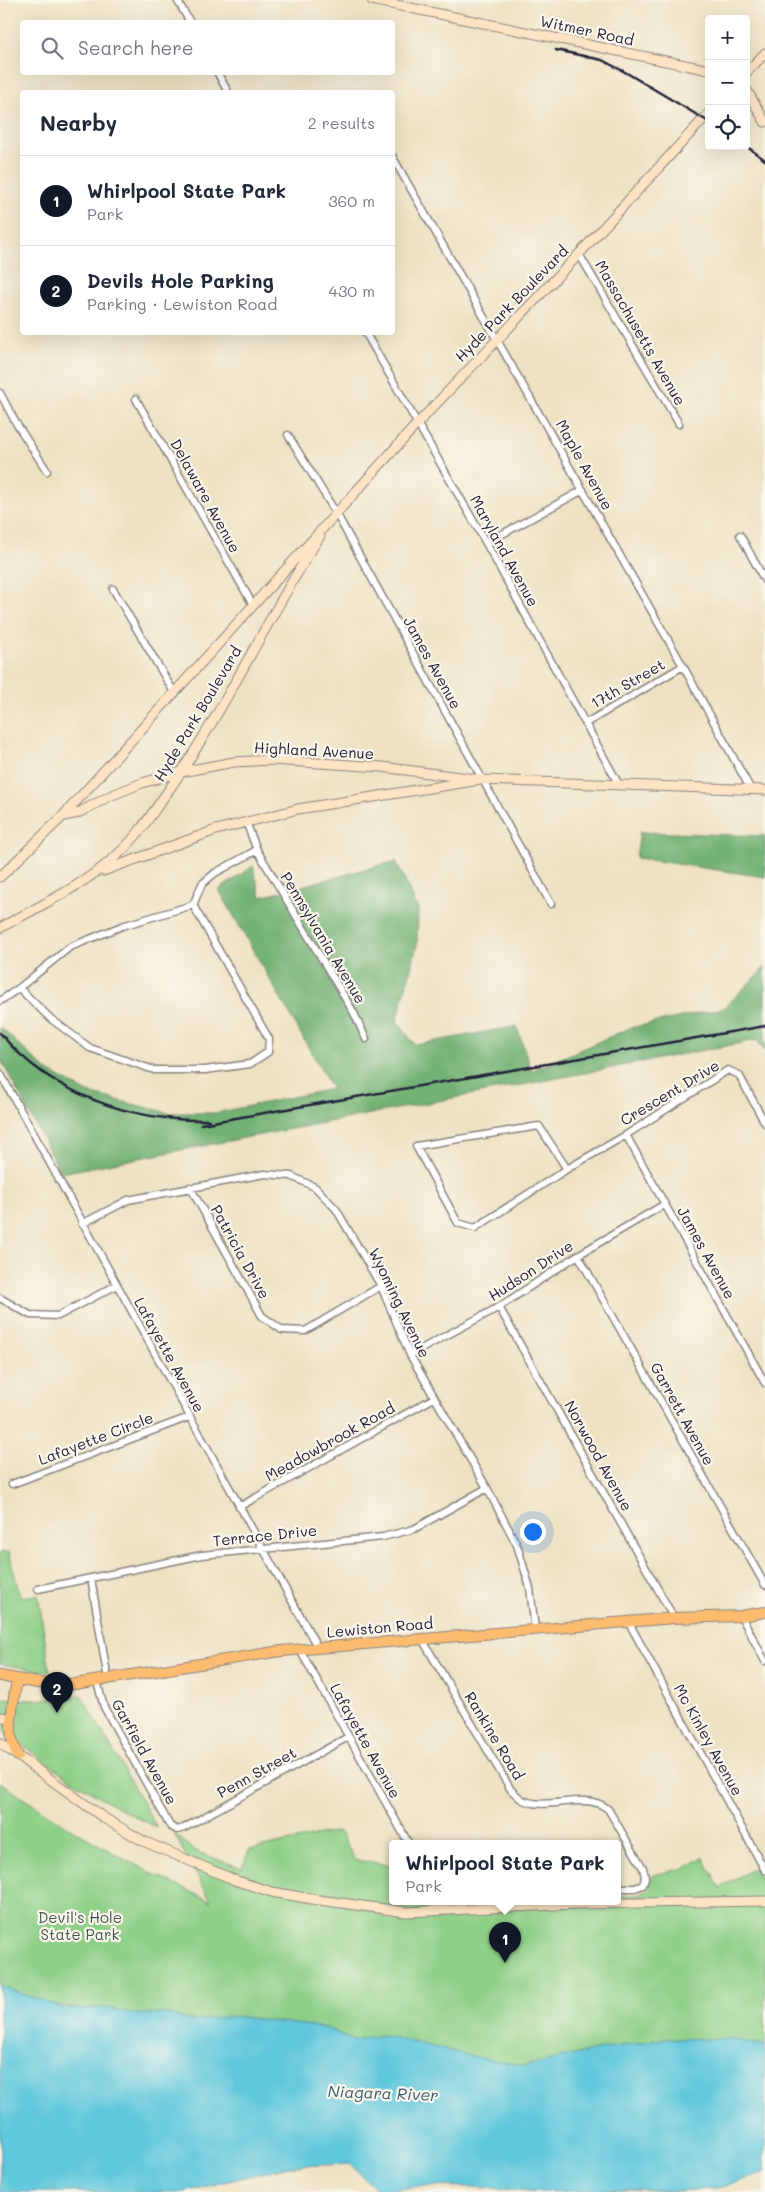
<!DOCTYPE html>
<meta charset="utf-8">
<style>
body{margin:0;font-family:Mali,sans-serif;background:#f6f6f7;color:#1f2937}
.controls{position:absolute;right:15px;top:15px;display:grid;overflow:hidden;border-radius:5px;box-shadow:0 5px 20px #0002}
.controls button{width:45px;height:45px;display:grid;place-items:center;padding:0;border:0;border-bottom:1px solid #e0e1e3;background:#fff;color:#1f2937;font:25px sans-serif}
.you{position:absolute;left:532px;top:1531px;width:18px;height:18px;margin:-12px;border:4px solid #fff;border-radius:50%;background:#1a73e8;box-shadow:0 0 0 8px #1a73e833}
.badge{display:grid;place-items:center;width:32px;height:32px;border-radius:50%;background:#111827;color:#fff;font-size:16px;font-weight:700}
.pin{position:absolute;translate:-50% -41px;filter:drop-shadow(0 1px 2px #0008)}
.pin::after{content:'';position:absolute;top:26px;width:18px;height:15px;background:inherit;clip-path:polygon(0 0,100% 0,50% 100%)}
.popup{position:absolute;left:389px;top:1840px;width:232px;height:65px;box-sizing:border-box;display:grid;place-content:center;border-radius:5px;background:#fff;filter:drop-shadow(0 1px 4px #0005);font-size:16px;white-space:nowrap;color:#747a83}
.popup b{font-size:19px;color:#1f2937}
.popup::after{content:'';position:absolute;left:50%;top:100%;margin-left:-10px;border:10px solid transparent;border-top-color:#fff}
.list{margin:0;padding:0;list-style:none}
h2{display:flex;justify-content:space-between;align-items:center;height:65px;margin:0;padding:0 20px;font-size:21px}
h2 small{font-size:16px;font-weight:400;color:#747a83}
.list li{display:grid;grid-template-columns:32px 1fr auto;gap:15px;align-items:center;box-sizing:border-box;height:90px;padding:0 20px;border-top:1px solid #e0e1e3}
.list b{display:block;font-size:19px;white-space:nowrap}
.list p{margin:0;font-size:16px;white-space:nowrap;color:#747a83}
.list em{font-size:16px;font-style:normal;color:#747a83}
.icon{flex:none;width:28px;height:28px;fill:none;stroke:currentColor;stroke-width:2;stroke-linecap:round;stroke-linejoin:round}
.map{position:relative;flex:none;width:765px;height:2192px;overflow:hidden}
.search{position:absolute;background:#fff;box-shadow:0 5px 20px #0002;left:20px;top:20px;width:375px;height:55px;display:flex;align-items:center;gap:12px;box-sizing:border-box;padding:0 18px;border-radius:5px;color:#747a83;font-size:19px}
.panel{position:absolute;background:#fff;box-shadow:0 5px 20px #0002;left:20px;top:90px;width:375px;height:245px;border-radius:5px}
.map>svg:first-child{display:block}
.green{fill:#8fd088;stroke:#587962}
.forest{fill:#73b274;stroke:#4a6a58}
.water{fill:#60c8dc;stroke:#41758c}
.lines{fill:none;stroke-linecap:round;stroke-linejoin:round}
.street-casing{stroke:#88827f;stroke-width:9}
.secondary-casing{stroke:#88827f;stroke-width:11}
.primary-casing{stroke:#88827f;stroke-width:12}
.street{stroke:#fff;stroke-width:6}
.secondary{stroke:#fee4c5;stroke-width:9}
.primary{stroke:#fdbc6f;stroke-width:10}
.rail{stroke:#22223b;stroke-width:2.5}
.labels{text-anchor:middle;stroke-width:4.5;stroke-linejoin:round;paint-order:stroke}
.street-label{font-size:15px;fill:#22223b;stroke:#fbf7ec}
.park-label{font-size:15px;fill:#435652;stroke:#fbf7ec}
.water-label{font-size:16px;font-style:italic;fill:#385c73;stroke:#fbf7ec}
</style>
<div class="map">
<svg width="765" height="2192" viewBox="0 0 765 2192">
<rect width="100%" height="100%" fill="#fbf7ec"/>
<filter id="ink" filterUnits="userSpaceOnUse"><feTurbulence type="fractalNoise" baseFrequency=".02" numOctaves="2"/><feDisplacementMap in="SourceGraphic" scale="10" xChannelSelector="R" yChannelSelector="G"/><feConvolveMatrix kernelMatrix="1 2 1 2 8 2 1 2 1" color-interpolation-filters="sRGB"/></filter>
<filter id="wash" filterUnits="userSpaceOnUse"><feTurbulence type="fractalNoise" baseFrequency=".0096" numOctaves="4" result="noise"/><feDisplacementMap in="SourceGraphic" scale="20" xChannelSelector="R" yChannelSelector="G"/><feGaussianBlur stdDeviation="1.12" result="paint"/><feColorMatrix in="noise" values="0 0 0 0 0 0 0 0 0 0 0 0 0 0 0 0 0 1.4 0 .05"/><feComposite in="paint" operator="in"/></filter>
<g filter="url(#wash)">
<rect width="100%" height="100%" fill="#eee2c3"/>
<path class="green" d="M9,1552l11,45 18,-2 12,77 -50,-8v-111z
M82,1696l75,132c-56,-28 -108,-61 -157,-100v-30l33,2z
M0,1782c66,47 136,86 211,119l-37,-67 23,18 45,16 7,-18 90,-19 16,29 37,5v37h226v-6l21,-1 10,-7 4,-13 32,-7 18,-11 17,31 34,-20 11,20v160l-229,21 -157,-30 -37,1 -252,-28 -90,-20z"/>
<path class="forest" d="M640,832l125,4v41l-129,-19z
M396,861l22,48 -1,37 -20,75 18,24 102,-19 14,45 99,-43 94,-20 41,-41v85l-8,-12 -696,133 -61,-115v-31l46,43 42,23 81,20h46l117,-24 -113,-199 34,-24 8,31z"/>
<path class="water" d="M0,1986l66,23 41,-1 30,6h29l27,7 41,-5 92,12 28,12 29,-5 84,20 59,11 70,-16 71,-12 68,2 30,5v127l-45,16 -42,3 -46,-2 -88,3 -69,-5 -56,-1 -41,6 -28,-28 -61,2 -105,26h-184z"/>
</g>
<g filter="url(#ink)">
<g class="lines">
<defs>
<path id="street" d="M177,0l13,22
M217,72l11,20
M392,156l291,510 67,122
M579,254l100,170
M365,332l121,211 132,240
M0,393l16,30 31,48
M136,399l117,206
M288,435l48,78 215,391
M740,535l25,46
M486,543l97,-53
M113,589l62,105
M586,723l97,-57
M257,850l97,163 12,26
M19,988l51,-41 52,-21 71,-21 9,-21 13,-11 42,-23 -11,-28
M0,1001l19,-13 32,31 39,29 64,22h51l45,-6 18,-12 1,-13 -76,-134
M0,1073l318,575
M539,1126l28,43 -92,59 -17,-5 -42,-77z
M626,1135l139,248
M567,1169l59,-34 102,-65 11,5 26,48
M190,1187l72,129 20,14 23,1 76,-45
M82,1224l46,-24 136,-26 27,2 24,11 21,22 45,77 29,69 77,133 30,57 13,43 5,41
M578,1255l187,330
M0,1298l30,17 28,1 59,-31
M499,1307l175,311
M410,1355l89,-48 79,-52 87,-51
M12,1484l177,-67
M239,1507l195,-109
M91,1578l17,102
M38,1589l164,-34 181,-18 31,-8 73,-41
M741,1616l24,45
M629,1623l136,247
M422,1639l89,151c4,3 8,8 12,10 26,12 61,-10 85,9l35,59 2,9 -2,8 -8,3h-17
M300,1650l109,194
M97,1682l7,25 66,119 7,4 7,-2 164,-91"/>
<path id="secondary" d="M372,0l337,70
M746,73l19,-20
M746,89l19,33
M64,816l14,-3 32,-17 32,-13 39,-11 53,-10 37,-2 111,7 101,13 282,10
M103,871l113,-41 82,-21 175,-28
M0,877l63,-61 354,-392 162,-170 130,-141
M0,928c39,-22 83,-42 116,-72 20,-17 35,-41 50,-62 58,-82 100,-174 154,-258
M0,1717l11,1
M0,1743l104,75 39,23 94,40 35,11 40,7 94,13 169,-8 190,-3"/>
<path id="primary" d="M0,1676l38,7 37,1 206,-33 393,-33 67,-2 24,-4
M17,1680c-4,25 -12,53 1,76"/>
</defs>
<use href="#street" class="street-casing"/>
<use href="#secondary" class="secondary-casing"/>
<use href="#primary" class="primary-casing"/>
<use href="#street" class="street"/>
<use href="#secondary" class="secondary"/>
<use href="#primary" class="primary"/>
<path class="rail" d="M556,50l46,10 23,12 84,50
M746,146l19,14
M0,1033c50,61 132,89 209,87
M201,1124l564,-98"/>
</g>
</g>
<g class="labels">
<g class="street-label">
<text transform="translate(587 31) rotate(12)" y="5">Witmer Road</text>
<text transform="translate(512 304) rotate(-46)" y="5">Hyde Park Boulevard</text>
<text transform="translate(640 333) rotate(60)" y="5">Massachusetts Avenue</text>
<text transform="translate(584 465) rotate(61)" y="5">Maple Avenue</text>
<text transform="translate(205 496) rotate(61)" y="5">Delaware Avenue</text>
<text transform="translate(504 551) rotate(61)" y="5">Maryland Avenue</text>
<text transform="translate(432 663) rotate(61)" y="5">James Avenue</text>
<text transform="translate(628 684) rotate(-30)" y="5">17th Street</text>
<text transform="translate(198 714) rotate(-59)" y="5">Hyde Park Boulevard</text>
<text transform="translate(314 751) rotate(3)" y="5">Highland Avenue</text>
<text transform="translate(323 938) rotate(59)" y="5">Pennsylvania Avenue</text>
<text transform="translate(670 1093) rotate(-31)" y="5">Crescent Drive</text>
<text transform="translate(240 1252) rotate(61)" y="5">Patricia Drive</text>
<text transform="translate(706 1253) rotate(61)" y="5">James Avenue</text>
<text transform="translate(531 1271) rotate(-33)" y="5">Hudson Drive</text>
<text transform="translate(399 1303) rotate(64)" y="5">Wyoming Avenue</text>
<text transform="translate(169 1355) rotate(61)" y="5">Lafayette Avenue</text>
<text transform="translate(682 1414) rotate(61)" y="5">Garrett Avenue</text>
<text transform="translate(96 1439) rotate(-21)" y="5">Lafayette Circle</text>
<text transform="translate(330 1442) rotate(-29)" y="5">Meadowbrook Road</text>
<text transform="translate(598 1456) rotate(61)" y="5">Norwood Avenue</text>
<text transform="translate(265 1536) rotate(-6)" y="5">Terrace Drive</text>
<text transform="translate(380 1628) rotate(-5)" y="5">Lewiston Road</text>
<text transform="translate(494 1736) rotate(59)" y="5">Rankine Road</text>
<text transform="translate(708 1740) rotate(61)" y="5">Mc Kinley Avenue</text>
<text transform="translate(365 1741) rotate(61)" y="5">Lafayette Avenue</text>
<text transform="translate(144 1752) rotate(61)" y="5">Garfield Avenue</text>
<text transform="translate(257 1773) rotate(-29)" y="5">Penn Street</text>
</g>
<g class="park-label">
<text x="80" y="1923">Devil's Hole<tspan x="80" dy="17">State Park</tspan></text>
</g>
<g class="water-label">
<text transform="translate(383 2093) rotate(2)" y="6">Niagara River</text>
</g>
</g>
</svg>
<div class="controls">
<button>+</button>
<button>−</button>
<button><svg class="icon" aria-label="locate" viewBox="0 0 24 24"><circle cx="12" cy="12" r="6"/><path d="M12 2v4M12 18v4M2 12h4M18 12h4"/></svg></button>
</div>
<div class="you"></div>
<div class="pin badge" style="left:505px;top:1963px">1</div>
<div class="popup"><b>Whirlpool State Park</b>Park</div>
<div class="pin badge" style="left:57px;top:1713px">2</div>
<div class="search"><svg class="icon" aria-label="search" viewBox="0 0 24 24"><circle cx="10" cy="10" r="6"/><path d="M15 15l6 6"/></svg>Search here</div>
<section class="panel">
<h2>Nearby<small>2 results</small></h2>
<ul class="list">
<li><span class="badge">1</span><div><b>Whirlpool State Park</b><p>Park</p></div><em>360 m</em></li>
<li><span class="badge">2</span><div><b>Devils Hole Parking</b><p>Parking · Lewiston Road</p></div><em>430 m</em></li>
</ul>
</section>
</div>
